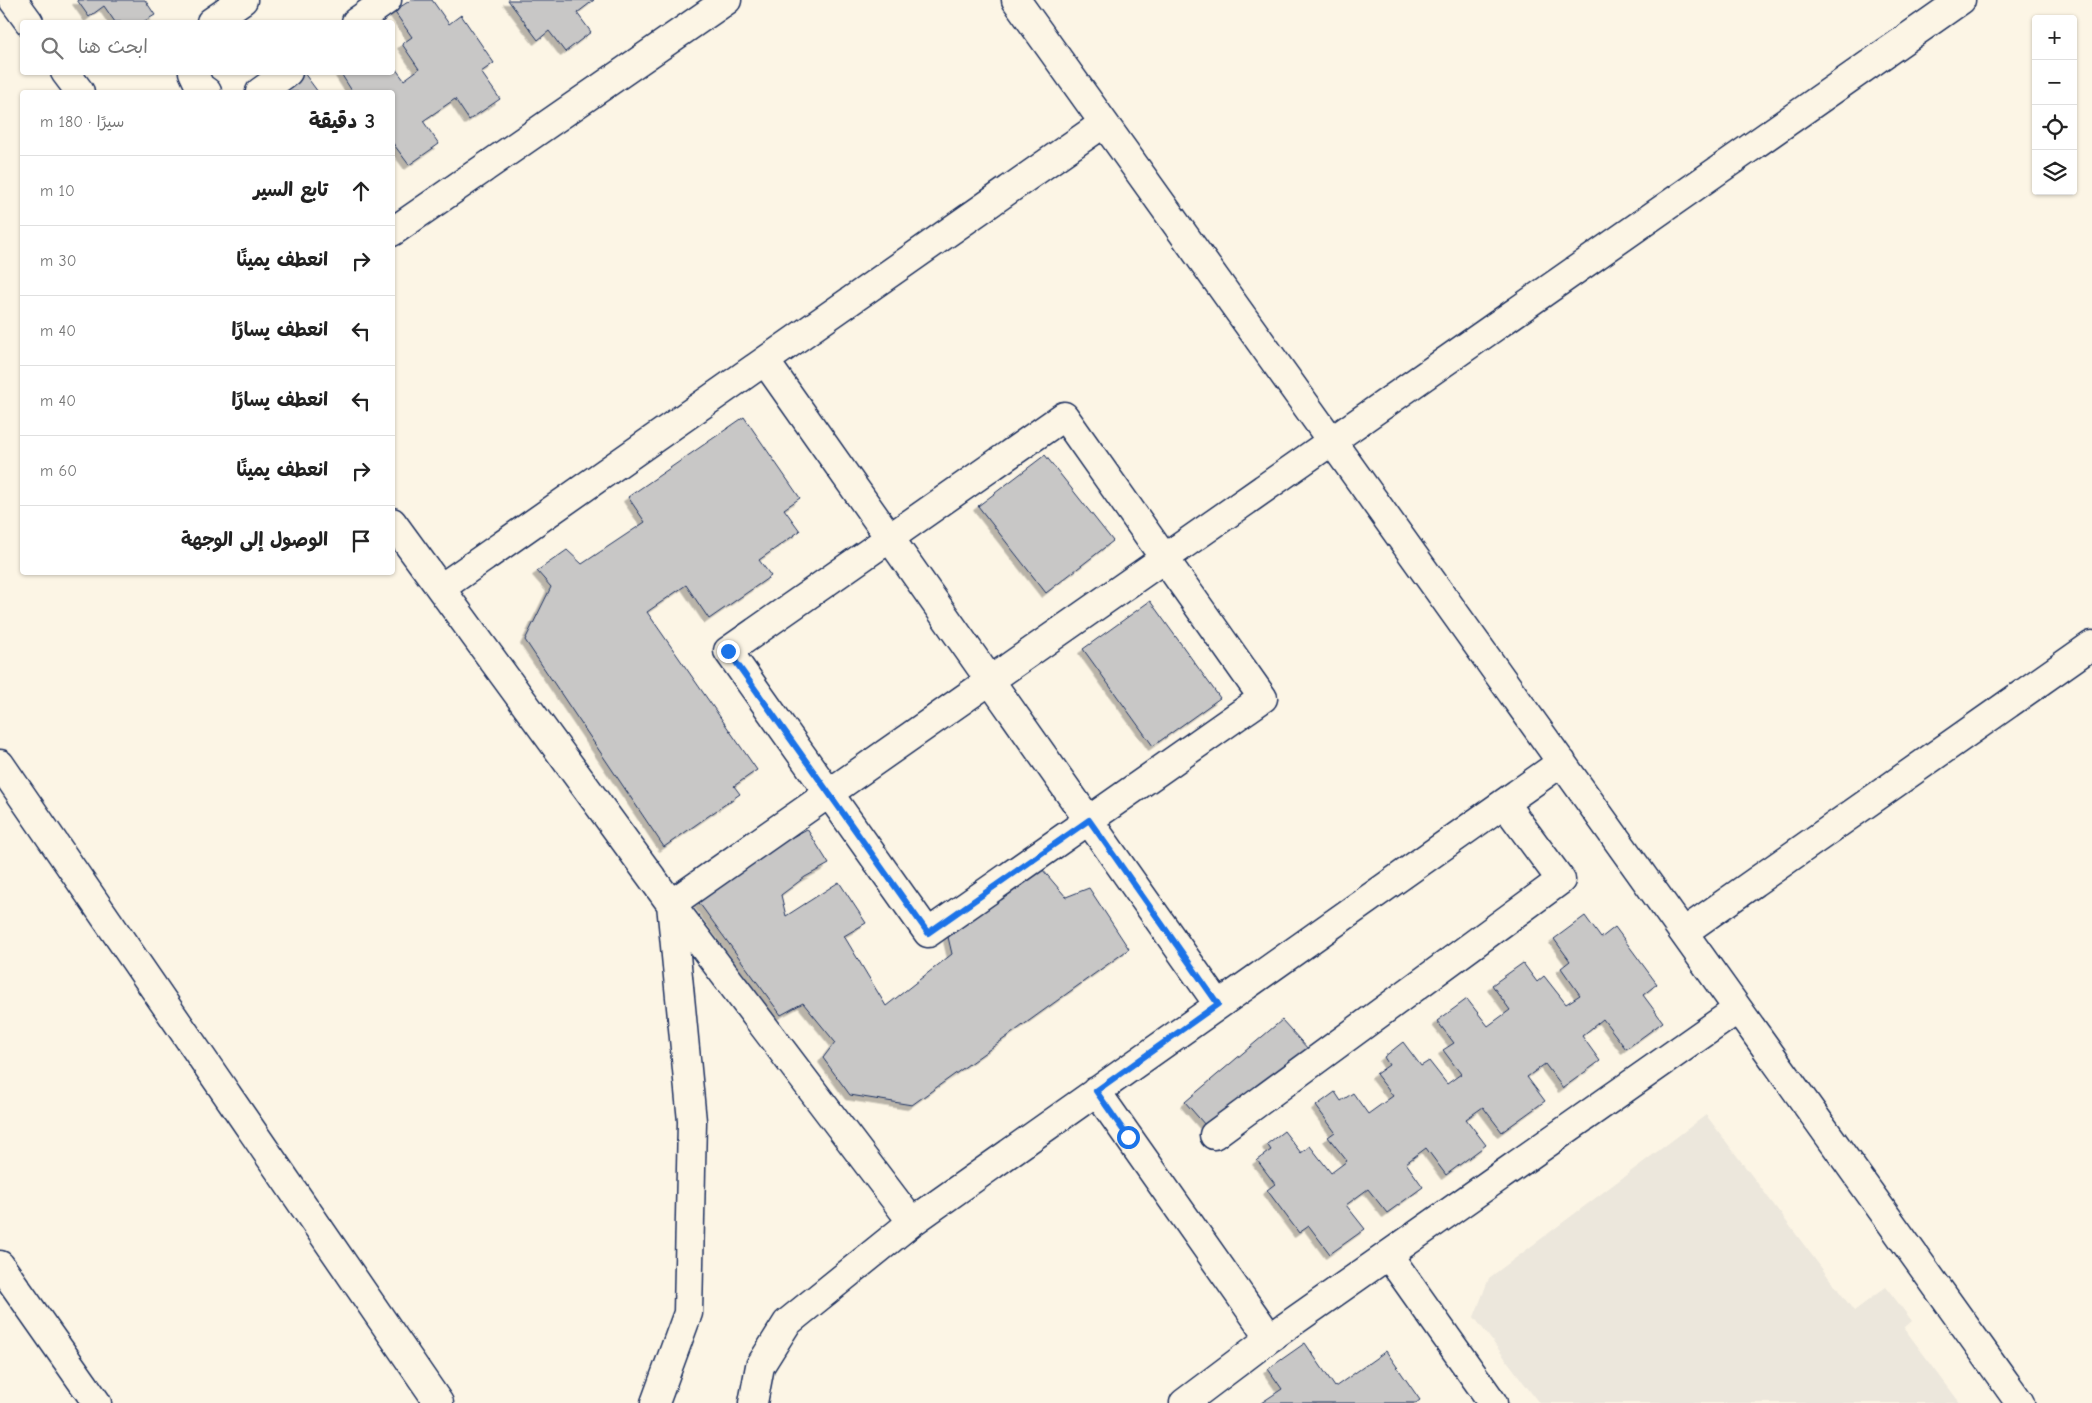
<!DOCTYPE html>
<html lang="ar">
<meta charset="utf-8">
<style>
body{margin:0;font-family:"Comic Neue","Playpen Sans Arabic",sans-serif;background:#f2f2f2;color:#222;direction:rtl}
.controls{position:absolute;right:15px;top:15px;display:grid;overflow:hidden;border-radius:5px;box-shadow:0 1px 4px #0004}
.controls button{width:45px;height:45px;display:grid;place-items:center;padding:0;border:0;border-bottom:1px solid #e0e0e0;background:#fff;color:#222;font:25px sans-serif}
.stop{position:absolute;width:15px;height:15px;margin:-11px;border:4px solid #1a73e8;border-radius:50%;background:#fff}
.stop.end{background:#1a73e8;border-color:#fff;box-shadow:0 1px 5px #0008}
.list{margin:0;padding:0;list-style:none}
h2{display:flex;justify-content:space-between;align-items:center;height:65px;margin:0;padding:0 20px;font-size:21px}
h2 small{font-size:16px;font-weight:400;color:#767676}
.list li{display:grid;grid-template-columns:32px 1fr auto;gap:15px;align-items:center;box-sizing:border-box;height:70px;padding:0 20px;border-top:1px solid #e0e0e0}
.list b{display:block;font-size:19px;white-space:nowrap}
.list em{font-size:16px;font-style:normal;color:#767676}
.icon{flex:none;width:28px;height:28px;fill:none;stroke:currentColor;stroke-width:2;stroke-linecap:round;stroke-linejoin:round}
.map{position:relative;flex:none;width:2092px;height:1403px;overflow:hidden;direction:ltr}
.search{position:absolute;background:#fff;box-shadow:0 1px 4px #0004;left:20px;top:20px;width:375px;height:55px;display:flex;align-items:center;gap:12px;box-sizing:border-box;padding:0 18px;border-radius:5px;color:#767676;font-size:19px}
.panel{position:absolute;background:#fff;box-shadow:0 1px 4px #0004;left:20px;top:90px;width:375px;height:485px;border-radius:5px;direction:rtl}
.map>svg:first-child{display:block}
.built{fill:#ece7dc}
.building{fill:#c8c7c6;stroke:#1b2f5e;filter:url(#shadow)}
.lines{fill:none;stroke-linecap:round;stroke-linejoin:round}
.street-casing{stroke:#1b2f5e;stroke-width:31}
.street{stroke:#fcf5e5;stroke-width:28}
.route{stroke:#1a73e8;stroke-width:6}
</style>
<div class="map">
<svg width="2092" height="1403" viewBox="0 0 2092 1403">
<defs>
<filter id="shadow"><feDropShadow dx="-4.5" dy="4.5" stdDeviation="0" flood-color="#0004"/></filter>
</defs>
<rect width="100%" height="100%" fill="#fcf5e5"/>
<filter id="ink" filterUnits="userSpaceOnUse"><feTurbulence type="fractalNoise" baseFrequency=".02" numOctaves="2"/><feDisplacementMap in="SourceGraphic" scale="10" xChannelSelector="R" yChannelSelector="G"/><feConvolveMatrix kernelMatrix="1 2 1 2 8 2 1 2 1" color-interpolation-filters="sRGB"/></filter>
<g filter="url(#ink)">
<path class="built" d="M1706,1115l148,196 32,-24 26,34 -8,7 56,75h-421l-65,-86 15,-39z"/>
<path class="building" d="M77,0h68l10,15 -12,7h-28l-11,-16 -15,11z
M411,0h21l17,24 12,-9 33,48 -13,9 19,27 -31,21 -14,-21 -32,22 16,23 -30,21 -17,-23v-50h-43l3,-1 -12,-19h52v-8l12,16 15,-11 -17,-25 10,-7 -18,-26z
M508,0h86l-17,13 14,19 -26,20 -16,-21 -11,9z
M304,73l14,19h-42z
M744,417l56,81 -16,11 16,22 -41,29 12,16 -62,43 -23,-34 -39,27 110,158 -23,16 6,8 -76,53 -139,-207 26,-53 -14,-16 30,-21 15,14 63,-42 -17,-25z
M1045,455l68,86 -67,52 -68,-87z
M1150,601l70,97 -67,48 -70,-97z
M779,828l8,12 20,-11 22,35 -24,13 -24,18 5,21 53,-34 27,41 -22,13 42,70 66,-52 -4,-17 94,-68 24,28 23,-9 40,61 -217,156 -62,-10 -27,-37 12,-16 -32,-39 -22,12 -84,-115z
M1585,916l16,22 14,-11 42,57 -14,11 20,27 -37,27 -23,-30 -21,17 18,25 -37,27 -18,-24 -18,13 18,24 -43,31 -19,-25 -17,12 20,26 -40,30 -20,-27 -20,15 17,24 -36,26 -19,-24 -22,16 19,24 -35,25 -21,-28 -10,7 -32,-43 8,-6 -18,-24 14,-10 -4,-6 17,-13 17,22 9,-7 21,27 16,-12 -19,-24 7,-5 -19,-26 19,-14 6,9 12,-8 15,21 25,-18 -17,-22 13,-9 -5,-8 19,-15 18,24 8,-5 18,23 14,-10 -18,-24 11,-7 -17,-22 30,-22 21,27 22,-16 -18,-25 31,-22 14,19 7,-6 22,28 14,-9 -19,-27 9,-7 -16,-22z
M1282,1020l27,30 -97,83 -27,-31z
M1305,1343l30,44 51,-36 34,49 -4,3h-155l21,-14 -14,-20z"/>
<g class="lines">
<defs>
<path id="street" d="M13,0l16,22
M1016,0l1004,1403
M211,22l32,-22
M356,22l31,-22
M65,72l15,20
M193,72l7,15 7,5
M260,92l28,-20
M392,232l335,-232
M765,361l453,643
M1064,416l199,282 -335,235 -200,-282z
M392,522l279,382 241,318
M441,588l663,-465
M0,764l439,639
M1684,932l408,-287
M1096,1091l174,247
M1214,1135l347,-255 -57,-77
M1389,1256l104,147
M0,1265l97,138
M655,1403l33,-90 4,-192 -21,-217 1290,-904
M753,1403l7,-37 27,-43 125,-101 650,-460
M1184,1403l86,-65 468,-329"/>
</defs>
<use href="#street" class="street-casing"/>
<use href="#street" class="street"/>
</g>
</g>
<g class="lines" filter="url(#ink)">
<path class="route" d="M728,651l200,282 161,-113 129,184 -122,87 32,46"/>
</g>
</svg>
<div class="controls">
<button>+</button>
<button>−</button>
<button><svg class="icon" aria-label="locate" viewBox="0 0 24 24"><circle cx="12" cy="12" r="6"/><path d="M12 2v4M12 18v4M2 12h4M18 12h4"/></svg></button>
<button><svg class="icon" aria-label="layers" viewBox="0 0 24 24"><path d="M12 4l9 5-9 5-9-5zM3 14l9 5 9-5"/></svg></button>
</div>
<div class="stop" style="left:1128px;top:1137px"></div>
<div class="stop end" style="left:728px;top:651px"></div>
<div class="search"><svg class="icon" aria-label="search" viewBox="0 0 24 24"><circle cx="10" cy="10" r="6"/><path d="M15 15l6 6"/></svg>ابحث هنا</div>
<section class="panel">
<h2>3 دقيقة<small>سيرًا · 180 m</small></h2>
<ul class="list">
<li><svg class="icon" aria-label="ahead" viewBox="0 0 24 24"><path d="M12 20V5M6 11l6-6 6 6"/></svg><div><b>تابع السير</b></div><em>10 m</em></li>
<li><svg class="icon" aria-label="right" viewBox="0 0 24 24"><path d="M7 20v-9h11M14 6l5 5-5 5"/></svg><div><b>انعطف يمينًا</b></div><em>30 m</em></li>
<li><svg class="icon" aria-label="left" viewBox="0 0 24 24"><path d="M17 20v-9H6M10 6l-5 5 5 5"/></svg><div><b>انعطف يسارًا</b></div><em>40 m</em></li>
<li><svg class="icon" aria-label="left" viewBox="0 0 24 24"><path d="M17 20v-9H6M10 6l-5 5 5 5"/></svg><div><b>انعطف يسارًا</b></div><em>40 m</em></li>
<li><svg class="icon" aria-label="right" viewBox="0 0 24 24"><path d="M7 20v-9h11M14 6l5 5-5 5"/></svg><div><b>انعطف يمينًا</b></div><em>60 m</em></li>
<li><svg class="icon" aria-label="arrive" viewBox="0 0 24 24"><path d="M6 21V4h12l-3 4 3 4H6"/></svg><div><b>الوصول إلى الوجهة</b></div></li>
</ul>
</section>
</div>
